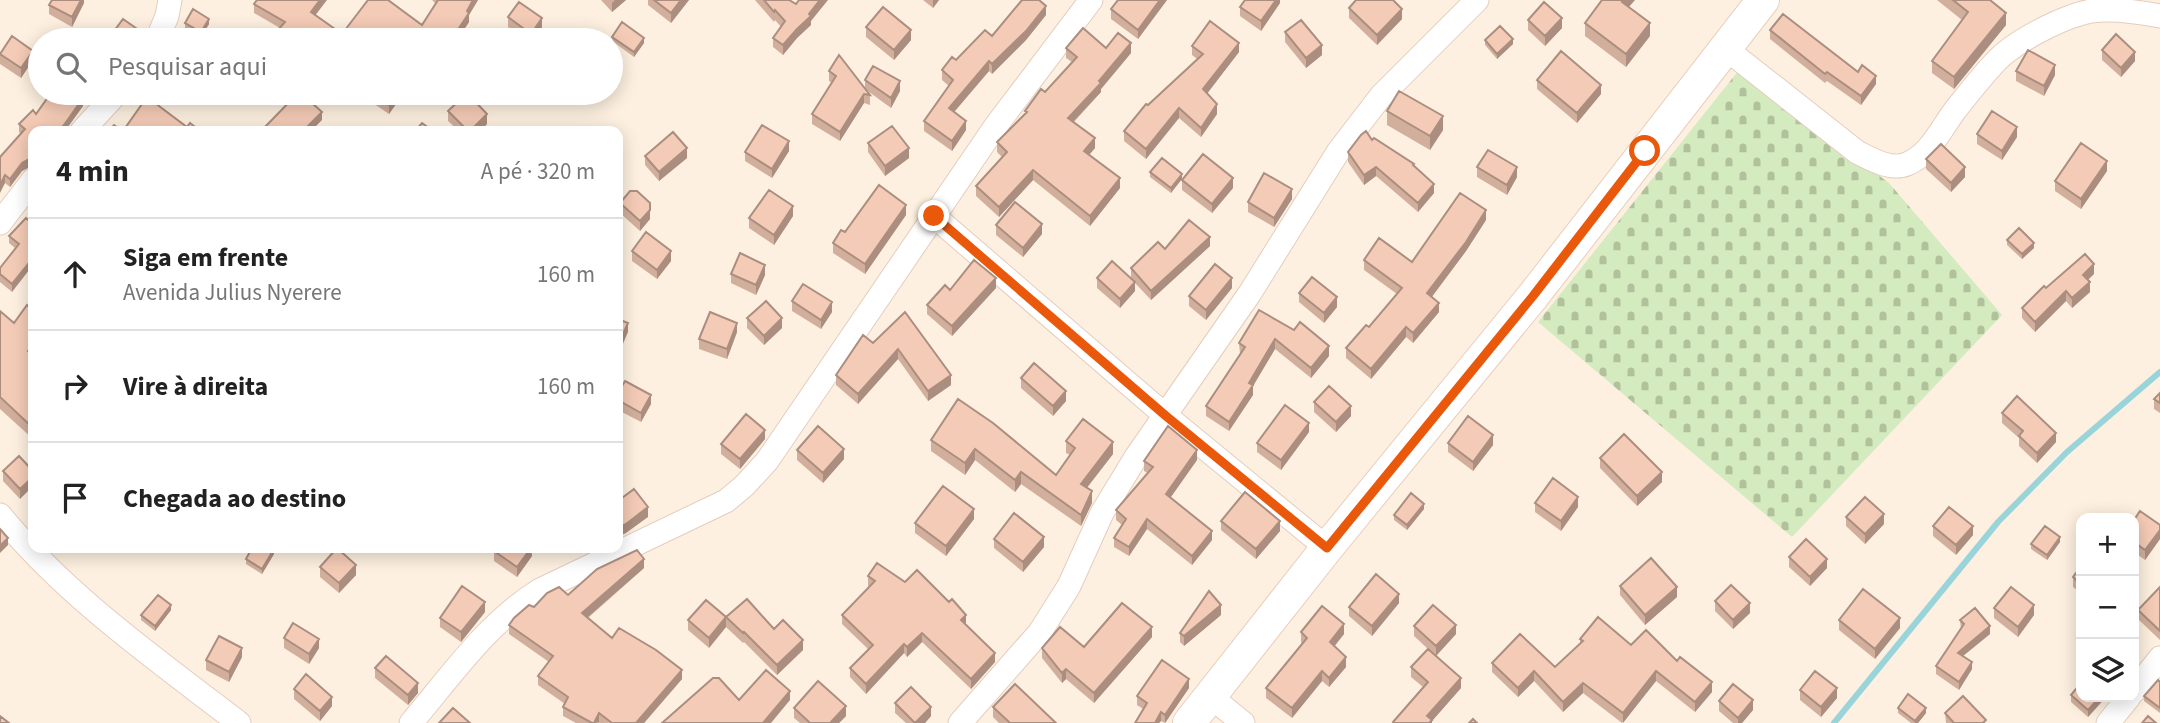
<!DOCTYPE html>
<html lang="pt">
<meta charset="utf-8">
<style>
body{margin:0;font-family:"Source Sans 3",sans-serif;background:#f6f6f6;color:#222}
.controls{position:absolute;right:21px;bottom:21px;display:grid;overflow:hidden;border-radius:14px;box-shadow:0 4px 18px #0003}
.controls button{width:63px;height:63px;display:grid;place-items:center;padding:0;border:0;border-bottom:2px solid #e0e0e0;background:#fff;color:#222;font:35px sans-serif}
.stop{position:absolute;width:21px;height:21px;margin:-16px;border:5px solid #ea580c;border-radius:50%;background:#fff}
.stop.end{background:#ea580c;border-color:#fff;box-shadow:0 2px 7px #0008}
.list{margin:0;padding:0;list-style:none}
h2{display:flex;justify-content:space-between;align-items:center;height:91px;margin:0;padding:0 28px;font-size:30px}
h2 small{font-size:23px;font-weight:400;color:#767676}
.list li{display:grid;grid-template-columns:46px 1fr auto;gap:21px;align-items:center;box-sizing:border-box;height:112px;padding:0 28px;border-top:2px solid #e0e0e0}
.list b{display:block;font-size:26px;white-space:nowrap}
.list p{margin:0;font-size:23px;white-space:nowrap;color:#767676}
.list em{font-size:23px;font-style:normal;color:#767676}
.icon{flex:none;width:38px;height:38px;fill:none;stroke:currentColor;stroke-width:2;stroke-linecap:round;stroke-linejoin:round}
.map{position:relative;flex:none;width:2160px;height:723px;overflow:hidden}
.search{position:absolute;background:#fff;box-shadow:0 4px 18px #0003;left:28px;top:28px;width:595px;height:77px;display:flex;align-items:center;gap:18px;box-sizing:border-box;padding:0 24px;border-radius:38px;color:#767676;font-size:26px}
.panel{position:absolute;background:#fff;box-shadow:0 4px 18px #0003;left:28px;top:126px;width:595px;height:427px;border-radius:14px}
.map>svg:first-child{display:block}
.cemetery{fill:url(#cemetery-stones)}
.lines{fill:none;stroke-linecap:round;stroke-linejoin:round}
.stream{stroke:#99d4da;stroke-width:6}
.street-casing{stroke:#e4cdbe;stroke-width:25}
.secondary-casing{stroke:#e9cebb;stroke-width:34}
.street{stroke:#fff;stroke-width:23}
.secondary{stroke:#fff;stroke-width:32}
.wall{fill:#d2af9d}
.shaded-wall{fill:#ab8e7f}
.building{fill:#f4cbb6;stroke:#ab8e7f;stroke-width:2}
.route{stroke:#ea580c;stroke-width:9}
</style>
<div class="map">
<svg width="2160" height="723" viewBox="0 0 2160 723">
<defs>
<pattern id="cemetery-stones" width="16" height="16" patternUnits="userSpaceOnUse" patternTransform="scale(1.75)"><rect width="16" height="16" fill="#d3ebbe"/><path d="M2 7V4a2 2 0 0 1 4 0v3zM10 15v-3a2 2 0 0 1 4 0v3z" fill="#b0c19c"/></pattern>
</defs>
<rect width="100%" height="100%" fill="#fdf0e0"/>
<path class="cemetery" d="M1739,70l150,113 113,132 -210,222 -254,-215z"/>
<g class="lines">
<path class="stream" d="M1834,723l164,-201 69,-70 93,-80"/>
<defs>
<path id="street" d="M157,40l10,-24 3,-16
M1725,48l132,104c14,7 34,19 50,12 23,-9 35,-37 49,-55 12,-15 35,-45 49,-56 21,-17 60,-37 86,-42 22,-3 48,1 69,5
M82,131l35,-38
M934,216l232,200 161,132
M0,223l33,-43
M0,515c67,82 156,144 239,208
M2134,691l26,-33
M1211,697l32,26
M411,723c40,-47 76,-100 129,-133l186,-89 18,-15 23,-25 228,-334 96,-127
M960,723l80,-91 29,-46 33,-73 34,-56 114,-164 88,-141 43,-56 96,-96
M2108,723l21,-26"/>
<path id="secondary" d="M1189,723l138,-175 206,-252 230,-296"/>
</defs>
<use href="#street" class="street-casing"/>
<use href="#secondary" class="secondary-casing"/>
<use href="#street" class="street"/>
<use href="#secondary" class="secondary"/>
</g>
<path class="wall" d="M84,0v3l-12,24 -23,-13v-9z
M432,0h46l-9,15v7l-12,18h-188l11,-12 -26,-15v-9l61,11 27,19 80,-9 14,-21z
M601,0h25l-14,12z
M648,0h41l-18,23 -23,-18z
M755,0h34l22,21v4l-14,13 -14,17 -10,-8v-9l8,-11 -6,-7 -1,2z
M923,0h16l-6,8z
M1167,0l-29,39 -27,-20v-10z
M1280,0v3l-19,28 -21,-15v-9z
M1937,0h53l16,25 -52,64 -22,-16v-12l30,-41z
M1629,7l21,29 -24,31 -41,-31v-13z
M1349,8l53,11 -25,26 -28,-27z
M1046,15l-20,25 -34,34 -3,-3 -35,41 12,18 -14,21 -28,-20v-10l25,-35 -7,-6v-10l14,-10 36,-24z
M508,17l34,11 -9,12h-7l-18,-13z
M1528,20l34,8 -17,18 -17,-16z
M185,23l24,1 -8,13 -16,-9z
M866,27l45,13 -17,20 -28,-23z
M1770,30l88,42 18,12 -15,21 -34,-24 -2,2 -55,-44z
M1285,32l37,23 -16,13 -21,-26z
M112,34l31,4 -1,2h-28l-2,-1z
M612,37l32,6 -10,14 -22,-16z
M1485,40l28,4 -16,15 -12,-14z
M1192,46l47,6 -32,41 10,21 -16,23 -22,-19 -33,41 -22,-18v-10l24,-26 49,-46 -5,-4z
M1066,48h40l25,5 -30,36v3l-27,30 21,26 -6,7 31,33 -30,38 -57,-46 -34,37 -23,-21v-10l26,-29 -5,-5v-10l28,-28v-3l20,-19 27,-30 -6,-4z
M2102,50l33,11 -14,16 -19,-17z
M0,54l33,6 -12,18 -21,-14z
M829,71l41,24v10l-6,-2 -24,38 -28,-17v-10l20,-31 -3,-2z
M2016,71l39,4 -11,21 -28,-15z
M865,80l35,11 -9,17 -26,-19z
M1537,80l64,14 -24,29 -40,-34z
M358,93h43v4l-12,17z
M479,93h15l-8,7z
M83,106l-18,25h-32l-1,35 -10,5 -12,16 -5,-4 -5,-26 21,-23 -2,-2v-8l17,-10z
M448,111l39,13 -7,7h-21l-11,-10z
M1387,111l56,19 -13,20 -43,-25z
M1977,134l40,3 -15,23 -25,-16z
M1372,140l42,26 20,27 -16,19 -42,-36 -12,9 -16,-23v-10z
M868,143l41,15 -24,18 -17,-24z
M789,151l-17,27 -27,-17v-9z
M645,156l42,2 -28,23 -14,-16z
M1926,159l39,18 -14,15 -25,-23z
M1477,167l40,10 -10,18 -30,-18z
M2107,171l-26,38 -26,-18v-10z
M1150,172l32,2 -11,19 -21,-16z
M1182,180l51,8 -21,25 -30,-23z
M33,198v14l-4,-4v-5z
M1292,199l-18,28 -26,-15v-10z
M620,203l30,16 -10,12 -20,-18z
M906,215l-41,59 -32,-21v-10l12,-11z
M793,216l-19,29 -25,-17v-10z
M1486,220l-20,31 -34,46 7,15 -26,31 -7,-6 -35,42 -25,-21v-10l23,-21 28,-33 -33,-24v-10l48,2z
M33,224l-21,68 -12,-10v-14l15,-20 -6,-5v-7z
M996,225l46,9 -19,23 -27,-22z
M2007,240l27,8 -12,11 -15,-14z
M1210,246l-59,54 -16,-17v8l-15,17 -23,-20v-10h34v-10l34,-19z
M632,251l39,10 -14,18 -25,-18z
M731,274l34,1 -9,20 -25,-12z
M2094,274l-6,6 2,12 -18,16 -6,-7 -31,31 -13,-14v-10l24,-20z
M996,288l-44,48 -25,-22v-9l23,-15z
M1232,288l-26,32 -17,-14v-10z
M1299,293l38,14 -13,16 -25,-21z
M792,301l40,11 -11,17 -29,-18z
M33,310v129l-33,-30v-98l14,12z
M1259,310l70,46 -18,22 -36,-29 -22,37v9l-24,36 -23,-15v-10l34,-52 -1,-11z
M905,312l46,73 -23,16 -30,-42 -40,45 -22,-19v-10l37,-32z
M747,318l35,10 -18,17 -17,-17z
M737,332l-10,27 -28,-10v-10z
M1021,378l45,23 -13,15 -32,-28z
M618,393l33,11 -10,18 -23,-12z
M2160,393v20l-6,-4v-10z
M958,399l98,76 14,-20 -4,-2v-12l47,13 -26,34 5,15 -11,23 -60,-42 -6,8 -40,-32 -10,15 -34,-24v-11z
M1314,402l37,14 -15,16 -22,-20z
M2002,413l54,29 -19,21 -18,-17v-8l-17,-15z
M1309,432l-28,38 -24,-18v-9z
M765,439l-25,30 -19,-15v-10z
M1448,443l45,2 -20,26 -25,-19z
M797,450l47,9 -21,24 -26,-23z
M1600,458l62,24 -25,24 -37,-38z
M1197,460l-27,38 42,42 -20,25 -45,-36 -18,27 -15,-9v-9l8,-13 -6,-5v-10l32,-37 -4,-2v-10z
M3,471h30l-13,28 -17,-18z
M1535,503l43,4 -17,24 -26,-19z
M1424,509l-17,21 -13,-10v-5z
M1846,517l38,7 -19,20 -19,-18z
M974,519l-28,37 -31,-23v-10z
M2134,520l26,5v14l-15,21 -11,-8z
M1221,521l59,10 -24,28 -35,-29z
M1933,526l40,9 -17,20 -23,-19z
M994,539l50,8 -21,25 -29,-24z
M2060,542l-13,18 -16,-11v-5z
M532,548v8l-15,21 -23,-16v-10z
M274,554l-12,20 -16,-10v-5z
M1789,557l38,11 -17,18 -21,-19z
M2081,566v27l-8,-6v-10z
M320,567l36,8 -17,18 -19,-16z
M644,568l-56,50 24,20 70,41 -38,44h-68l-13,-7v-9l2,-3 -27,-19v-9l11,-14 -40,-28v-9l25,-18z
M868,576l98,48 29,38 -24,27 -49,-47 -15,15 -3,-4 -38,41 -16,-17v-9l18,-19 -26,-25v-9l28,-28 -2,-1z
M1620,586l57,11 -32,28 -25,-30z
M2160,587v53l-22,-21v-9z
M1715,601l35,12 -17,16 -18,-18z
M1399,603l-27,33 -23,-20v-9z
M1994,608l40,7 -16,22 -24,-19z
M171,610l-16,21 -14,-11v-5z
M485,612l-24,30 -21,-15v-9z
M1221,615l-37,31 -4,-4v-9z
M726,617l48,12 29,21 -26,25 -33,-33 -1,1 -17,-16 -17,21 -21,-18v-10z
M1839,620l61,8 -25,31 -36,-29z
M1960,620l30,14 -27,22 9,13 -13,21 -23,-16v-8l25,-37z
M1414,626l42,8 -20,22 25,32 -29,33v2h-39l30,-36 -12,-10v-10l17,-18 -14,-13z
M1301,632l43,2 -10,12 12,21 -17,20 -7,-6 -30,37 -26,-20v-10l36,-45 -1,-1z
M1152,637l-58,66 -28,-24 -4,4 -20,-25v-10l42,-1z
M284,638l35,10 -10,16 -25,-16z
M1580,639l51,6 46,16 35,31 -17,20 -39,-31 -34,42 -39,-30 -20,19 -29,-31 -16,16 -26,-25v-9l63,4 25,-23z
M2081,646v12l-3,-2v-7z
M242,657l-13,25 -23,-12v-10z
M375,668l43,25 -10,12 -33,-27z
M2160,682v31l-16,-12v-5z
M1189,688l-24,35 -4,-2 -2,2h-24l8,-14 -6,-4v-9z
M294,689l38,17 -12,15 -26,-22z
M1800,690l37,8 -16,19 -21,-17z
M2071,695l10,2h25l-18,20 -17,-15z
M1719,701l34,9 -11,13h-9l-14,-12z
M895,703l36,13 -6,7h-19l-11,-10z
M993,707l63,16h-57l-6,-6z
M794,708l52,8 -7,7h-39l-6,-5z
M1898,708l28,5 -8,10h-7l-13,-10z
M1945,713l41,10h-40z"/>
<path class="shaded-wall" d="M81,0h3v3l-12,24v-10z
M320,0h7l-16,21v-9z
M473,0h5l-9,15v7l-12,18h-6z
M615,0h11l-14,12v-9z
M681,0h8l-18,23v-10z
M820,0h8l-17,21v4l-14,13 -14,17v-10z
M933,0h6l-6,8z
M1160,0h7l-29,39v-9z
M1276,0h4v3l-19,28v-10z
M1624,0h11l-13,15v-13z
M1046,6v9l-20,25 -34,34v-10z
M1402,9v10l-25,26v-10z
M2006,13v12l-52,64v-12z
M542,18v10l-9,12h-2v-6z
M1562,18v10l-17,18v-10z
M209,19v5l-8,13v-5z
M1650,23v13l-24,31v-13z
M911,30v10l-17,20v-10z
M644,38v5l-10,14v-5z
M1513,39v5l-16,15v-5z
M1131,43v10l-30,36v3l-33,35v-9z
M1239,43v9l-36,47v-10z
M1322,45v10l-16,13v-10z
M33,51v9l-12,18v-10z
M2135,52v9l-14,16v-9z
M989,61v10l-40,47v-10z
M2055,65v10l-11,21v-10z
M1876,76v8l-15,21v-9z
M900,81v10l-9,17v-10z
M1601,85v9l-24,29v-10z
M398,93h3v4l-12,17v-9z
M486,93h8l-8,7z
M864,94v9l-24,38v-9z
M83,98v8l-18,25h-7z
M1217,104v10l-16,23v-9z
M1179,108v10l-33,41v-10z
M322,112v8l-11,11h-8z
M487,114v10l-7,7h-10z
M1443,116v14l-13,20v-14z
M966,121v9l-14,21v-10z
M2017,127v10l-15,23v-9z
M1095,138v10l-11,13v-10z
M789,141v10l-17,27v-9z
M687,148v10l-28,23v-9z
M909,148v10l-24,18v-10z
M33,157v8l-11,6 -12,16v-8l12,-16z
M2107,161v10l-26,38v-10z
M1376,167v9l-12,9v-10z
M1517,167v10l-10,18v-10z
M1965,167v10l-14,15v-9z
M1033,170v10l-34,37v-10z
M1182,174v5l-11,14v-5z
M5,175v8l-5,10v-8z
M1120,178v10l-30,38v-10z
M1233,178v10l-21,25v-9z
M1434,184v9l-16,19v-9z
M1292,189v10l-18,28v-9z
M906,205v10l-41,59v-10z
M793,206v10l-19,29v-10z
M650,210v9l-10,12v-10z
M1486,210v10l-20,31 -39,52v-10z
M1042,224v10l-19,23v-9z
M1210,237v9l-59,54v-9z
M2034,243v5l-12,11v-5z
M671,251v10l-14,18v-9z
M33,258v7l-21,27v-8z
M2094,264v10l-11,10v-9z
M765,265v10l-9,20v-10z
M996,278v10l-44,48v-10z
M1232,278v10l-26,32v-10z
M1135,282v9l-15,17v-9z
M2090,282v10l-18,16v-10z
M2066,291v10l-31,31v-10z
M1337,297v10l-13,16v-10z
M832,302v10l-11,17v-9z
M1439,303v9l-26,31v-10z
M782,318v10l-18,17v-9z
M628,323v9l-9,21v-10z
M737,323v9l-10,27v-10z
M1406,327v10l-35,42v-10z
M1275,339v10l-22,37v9l-24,36v-9l20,-39z
M33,345v11l-5,-5z
M1329,346v10l-18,22v-10z
M898,349v10l-40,45v-10z
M951,375v10l-23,16v-10z
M1066,391v10l-13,15v-10z
M651,395v9l-10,18v-9z
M1351,406v10l-15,16v-10z
M1309,423v9l-28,38v-10z
M765,430v9l-25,30v-10z
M2056,433v9l-19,21v-10z
M1493,435v10l-20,26v-9z
M1113,442v12l-32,41v-11z
M844,449v10l-21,24v-10z
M975,449v11l-10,15v-12z
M1197,450v10l-31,44v-10z
M1021,472v12l-6,8v-12z
M1662,472v10l-25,24v-10z
M33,477v9l-13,13v-10z
M1092,491v12l-11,23v-11z
M1578,497v10l-17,24v-10z
M1424,504v5l-17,21v-5z
M648,507v10l-22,16 -8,4v-9z
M974,509v10l-28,37v-10z
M1884,514v10l-19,20v-10z
M1147,519v10l-18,27v-9z
M1280,521v10l-24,28v-10z
M1973,526v9l-17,20v-10z
M2160,530v9l-15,21v-10z
M1212,531v9l-20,25v-9z
M1044,537v10l-21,25v-10z
M2060,537v5l-13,18v-5z
M8,538v7l-8,8v-7z
M531,548l1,8 -15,21v-10z
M586,548h10l-10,5z
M274,549v5l-12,20v-5z
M644,559v9l-62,54v-9z
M1827,559v9l-17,18v-9z
M356,565v10l-17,18v-10z
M1677,587v10l-32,28v-10z
M1399,594v9l-27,33v-10z
M485,602v10l-24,30v-10z
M1750,603v10l-17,16v-9z
M171,605v5l-16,21v-5z
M1221,605v10l-37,31v-10z
M2034,605v10l-16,22v-10z
M966,615v9l-5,-4z
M726,617v10l-17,21v-10z
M1900,618v10l-25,31v-10z
M1344,624v10l-14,18v-10z
M1456,625v9l-20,22v-10z
M1990,626v8l-32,26v-7z
M1152,627v10l-58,66v-10z
M922,633v9l-15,15v-10z
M319,639v9l-10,16v-10z
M803,640v10l-26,25v-10z
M904,644v9l-38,41v-10z
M242,648v9l-13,25v-10z
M995,653v9l-24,27v-10z
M1346,657v10l-17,20v-9z
M1972,662v7l-13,21v-8z
M1066,669v10l-4,4v-10z
M682,670v9l-38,44h-8z
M1322,671v10l-30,37v-10z
M1534,671v10l-16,16v-9z
M1656,671v10l-33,42v-10z
M1461,678v10l-29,33v2h-5v-7z
M1189,679v9l-24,35v-8z
M1712,682v10l-17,20v-10z
M418,683v10l-10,12v-10z
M1583,683v10l-20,19v-10z
M1837,688v10l-16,19v-10z
M790,691v9l-19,23h-8z
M332,697v9l-12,15v-10z
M2100,697h6l-18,20v-7z
M1753,700v10l-11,13h-4v-5z
M846,706v10l-7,7h-9z
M931,707v9l-6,7h-10z
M1926,708v5l-8,10h-3v-2z
M1161,712v9l-2,2h-4z
M599,713v9l-5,1z"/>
<path class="building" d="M52,0h29l-9,17 -23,-12z
M257,0h63l-9,12 31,22 26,-34h20l34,25 16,-25h35l-6,11 2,2 -18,27h-182l16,-18 -31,-18z
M654,0h27l-10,13z
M764,0h25l7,4 3,-4h21l-11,14 2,2 -14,13 -14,16 -10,-7 12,-17 -10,-11 -1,2z
M1022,0h17l7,6 -20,25 -34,33 -3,-3 -40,47 17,13 -14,20 -28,-20 29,-41 -11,-10 10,-13 4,3 29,-30 7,6z
M1118,0h42l-22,30 -27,-21z
M1245,0h31l-15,21 -21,-14z
M1356,0h37l9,9 -25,26 -28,-27z
M1602,0h22l-2,2 28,21 -24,31 -41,-31z
M1953,0h37l16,13 -52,64 -22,-16 36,-49z
M519,2l23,16 -11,16 -23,-17z
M1544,2l18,16 -17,18 -17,-16z
M883,7l28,23 -17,20 -28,-23z
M193,9l16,10 -8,13 -16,-9z
M1783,14l75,58 4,-7 14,11 -15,20 -34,-24 -2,2 -55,-44z
M123,19l20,14 -4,7h-18l-9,-6z
M1301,20l21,25 -16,13 -21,-26z
M1210,21l29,22 -36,46 14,15 -16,24 -22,-20 -33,41 -22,-18 22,-27 2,1 55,-51 -11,-8z
M622,22l22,16 -10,14 -22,-15z
M1500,26l13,13 -16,15 -12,-14z
M1083,28l23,20 12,-15 13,10 -32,38 2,2 -33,35 27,20 -11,13 36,27 -30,38 -57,-46 -34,37 -23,-21 31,-34 -10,-10 30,-30 -2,-1 16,-22 4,3 32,-35 -11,-9z
M2116,34l19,18 -14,16 -19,-18z
M12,36l21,15 -12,17 -21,-14z
M2028,50l27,15 -11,21 -28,-15z
M1561,51l40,34 -24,28 -40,-33z
M839,55l31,40 -6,-1 -24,38 -28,-18 24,-38 -7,-5z
M873,66l27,15 -9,17 -26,-18z
M1399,91l44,25 -13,20 -43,-25z
M51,93h24l8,5 -19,27 -6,6h-25v26l-11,6 -12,16 -5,-4 -5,10v-28l25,-28 -6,-5 14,-14 3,4z
M298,93h3l21,19 -19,19h-35l1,-1 -4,-3z
M371,93h27l-9,12z
M467,93l20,21 -17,17h-2l-20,-20z
M147,97l40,30 3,-4 10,8h-36l-1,-1 -1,1h-9l-5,-3 -3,3h-22z
M1992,111l25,16 -15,24 -25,-17z
M422,123l11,8h-18z
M114,125l8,6h-13z
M762,125l27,16 -17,28 -27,-17z
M892,126l17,22 -24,18 -17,-23z
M1366,131l6,9 2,-2 40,26 -1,1 21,19 -16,19 -42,-36 -12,8 -16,-23 13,-17z
M673,132l14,16 -28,24 -14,-16z
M2081,143l26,18 -26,38 -26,-18z
M1941,144l24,23 -14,16 -25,-24z
M1488,150l29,17 -10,18 -30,-18z
M1203,154l30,24 -21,26 -30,-24z
M1162,158l20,16 -11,14 -21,-16z
M1264,173l28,16 -18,29 -26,-16z
M879,185l27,20 -41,59 -32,-21 8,-13 4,2z
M769,190l24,16 -19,29 -25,-17z
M630,191h7l13,12v7l-10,11 -20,-18z
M1460,193l26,17 -20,32 -39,51 12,10 -26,30 -7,-6 -35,42 -25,-21 20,-23 3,2 33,-39 -38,-28 15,-22 33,24z
M33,198v9l-4,-4z
M1015,202l27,22 -19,24 -27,-23z
M26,218l7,6v34l-21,26 -12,-10v-6l19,-24 -10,-8z
M1189,220l21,17 -59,54 -20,-23 27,-26 7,7z
M2019,228l15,15 -12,11 -15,-14z
M646,232l25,19 -14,19 -25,-19z
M740,253l25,12 -9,20 -25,-11z
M2085,254l9,10 -11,11 7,7 -18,16 -6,-7 -31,31 -13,-14 22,-22 2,2z
M974,260l22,18 -44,48 -25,-21 18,-20 5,5z
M1112,261l23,21 -15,17 -23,-21z
M1215,264l17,14 -26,32 -17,-14z
M1312,277l25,20 -13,16 -25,-20z
M803,284l29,18 -11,18 -29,-19z
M766,301l16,17 -18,18 -17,-18z
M27,305l6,5v35l-5,6 5,4v73l-33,-31v-86l14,12z
M1259,310l35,20 6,-8 29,24 -18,22 -36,-29 -26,44 4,2 -24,37 -23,-16 39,-59 -6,-4z
M710,312l27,11 -10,26 -28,-10z
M905,312l46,63 -23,16 -30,-42 -40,45 -22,-19 27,-40 10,8z
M618,319l10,4 -9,20h-1z
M1034,363l32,28 -13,15 -32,-28z
M625,381l26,14 -10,18 -23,-13v-7z
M1329,386l22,20 -15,16 -22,-20z
M2160,393v10l-6,-4z
M2017,396l39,37 -19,20 -18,-17 4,-5 -21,-18z
M958,399l35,24 63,52 19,-27 -9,-7 17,-22 30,23 -32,42 11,7 -11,24 -60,-43 -6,8 -40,-31 -10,14 -34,-23z
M1285,405l24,18 -28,37 -24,-17z
M746,414l19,16 -25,29 -19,-15z
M1468,416l25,19 -20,27 -25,-19z
M818,426l26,23 -21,24 -26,-23z
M1168,426l29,24 -31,44 46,37 -20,25 -45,-37 -18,28 -15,-9 12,-19 -10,-9 37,-43 -9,-6z
M1624,434l38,38 -25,24 -37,-38z
M19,456l14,15v6l-13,12 -17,-18z
M1553,478l25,19 -17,24 -26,-18z
M943,486l31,23 -28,37 -31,-23z
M634,489l14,18 -22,17 -8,4v-27z
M1245,492l35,29 -24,28 -35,-28z
M1411,493l13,11 -17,21 -13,-10z
M1865,497l19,17 -19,20 -19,-17z
M1949,507l24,19 -17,19 -23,-19z
M2140,511l20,14v5l-15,20 -11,-8v-22z
M1014,513l30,24 -21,25 -29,-23z
M2045,526l15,11 -13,18 -16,-11z
M0,529l8,9 -8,8z
M1806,539l21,20 -17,18 -21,-20z
M252,548h20l2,1 -12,20 -16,-10z
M337,548l19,17 -17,18 -19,-16z
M496,548h35l-14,19 -23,-16z
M637,550l7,9 -62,54 30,25 7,-10 37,22 26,20 -46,53h-24l-13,-10 -5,10h-2l-29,-16 5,-10 -30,-21 15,-20 -44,-31 5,-7 15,-13 5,2 13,-14 12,-6 9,8 29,-26z
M1651,558l26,29 -32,28 -25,-29z
M877,563l28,19 12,-12 32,32 3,-3 14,16 -5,5 34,33 -24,26 -49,-46 -15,14 -3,-3 -38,40 -16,-16 23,-23 -31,-30 33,-34 -7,-5z
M2081,566v18l-8,-7z
M1376,574l23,20 -27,32 -23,-19z
M1731,585l19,18 -17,17 -18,-19z
M462,586l23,16 -24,30 -21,-14z
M2011,587l23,18 -16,22 -24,-19z
M2160,587v44l-22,-21z
M1863,589l37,29 -25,31 -36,-29z
M1209,591l12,14 -37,31 -4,-3z
M158,595l13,10 -16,21 -14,-11z
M747,599l27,30 9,-9 20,20 -26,25 -33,-33 -1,1 -17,-16z
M706,600l20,17 -17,21 -21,-18z
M1122,603l30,24 -58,66 -28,-24 -4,4 -20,-25 18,-21 24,20z
M1433,605l23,20 -20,21 -22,-20z
M1322,606l22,18 -14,18 16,15 -17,21 -7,-7 -30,37 -26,-20 41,-50 -6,-6z
M1975,608l15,18 -32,27 14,9 -13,20 -23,-16 28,-42 -4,-4z
M1598,617l33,28 15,-15 31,31 3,-4 32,25 -17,20 -39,-31 -33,42 -40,-30 -20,19 -29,-31 -16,17 -26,-25 28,-29 35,33 28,-26 -3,-2z
M293,623l26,16 -10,15 -25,-16z
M219,636l23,12 -13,24 -23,-12z
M1428,649l33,29 -34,38 5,4 -3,3h-35l-1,-1 35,-40 -17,-15z
M386,656l32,27 -10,12 -33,-27z
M1162,660l27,19 -24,36 -4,-3 -6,11h-20l12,-20 -10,-7z
M766,670l24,21 -27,32h-101l51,-45h6l20,22z
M1815,671l22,17 -16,19 -21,-17z
M306,674l26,23 -12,14 -26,-22z
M2158,680l2,2v26l-16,-12z
M818,681l28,25 -16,17h-20l-16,-15z
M2081,683v14h19l-12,13 -17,-15z
M1015,684l41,39h-46l-17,-16z
M1733,684l20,16 -15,18 -19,-17z
M911,687l20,20 -16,16 -20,-20z
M1908,694l18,14 -11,13 -17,-13z
M1963,696l23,24 -3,3h-29l-9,-10z
M453,708l17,15h-31z
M0,716l9,7h-9z
M2148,716l8,7h-14z
M1473,719l4,4h-8z"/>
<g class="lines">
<path class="route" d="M934,216l232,200 161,132 206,-252 112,-145"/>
</g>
</svg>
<div class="controls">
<button>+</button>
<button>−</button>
<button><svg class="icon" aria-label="layers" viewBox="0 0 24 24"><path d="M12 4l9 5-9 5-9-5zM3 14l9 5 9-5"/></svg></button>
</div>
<div class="stop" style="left:1645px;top:151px"></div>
<div class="stop end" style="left:934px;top:216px"></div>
<div class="search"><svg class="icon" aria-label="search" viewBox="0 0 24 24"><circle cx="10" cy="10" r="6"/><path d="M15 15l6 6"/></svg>Pesquisar aqui</div>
<section class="panel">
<h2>4 min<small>A pé · 320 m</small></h2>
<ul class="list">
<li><svg class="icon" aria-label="ahead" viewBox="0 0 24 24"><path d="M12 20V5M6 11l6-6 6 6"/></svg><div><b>Siga em frente</b><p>Avenida Julius Nyerere</p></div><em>160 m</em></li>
<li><svg class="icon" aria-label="right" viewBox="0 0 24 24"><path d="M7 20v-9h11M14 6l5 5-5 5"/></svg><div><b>Vire à direita</b></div><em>160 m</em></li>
<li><svg class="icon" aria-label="arrive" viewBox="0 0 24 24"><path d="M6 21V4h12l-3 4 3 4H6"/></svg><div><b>Chegada ao destino</b></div></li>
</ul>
</section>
</div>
